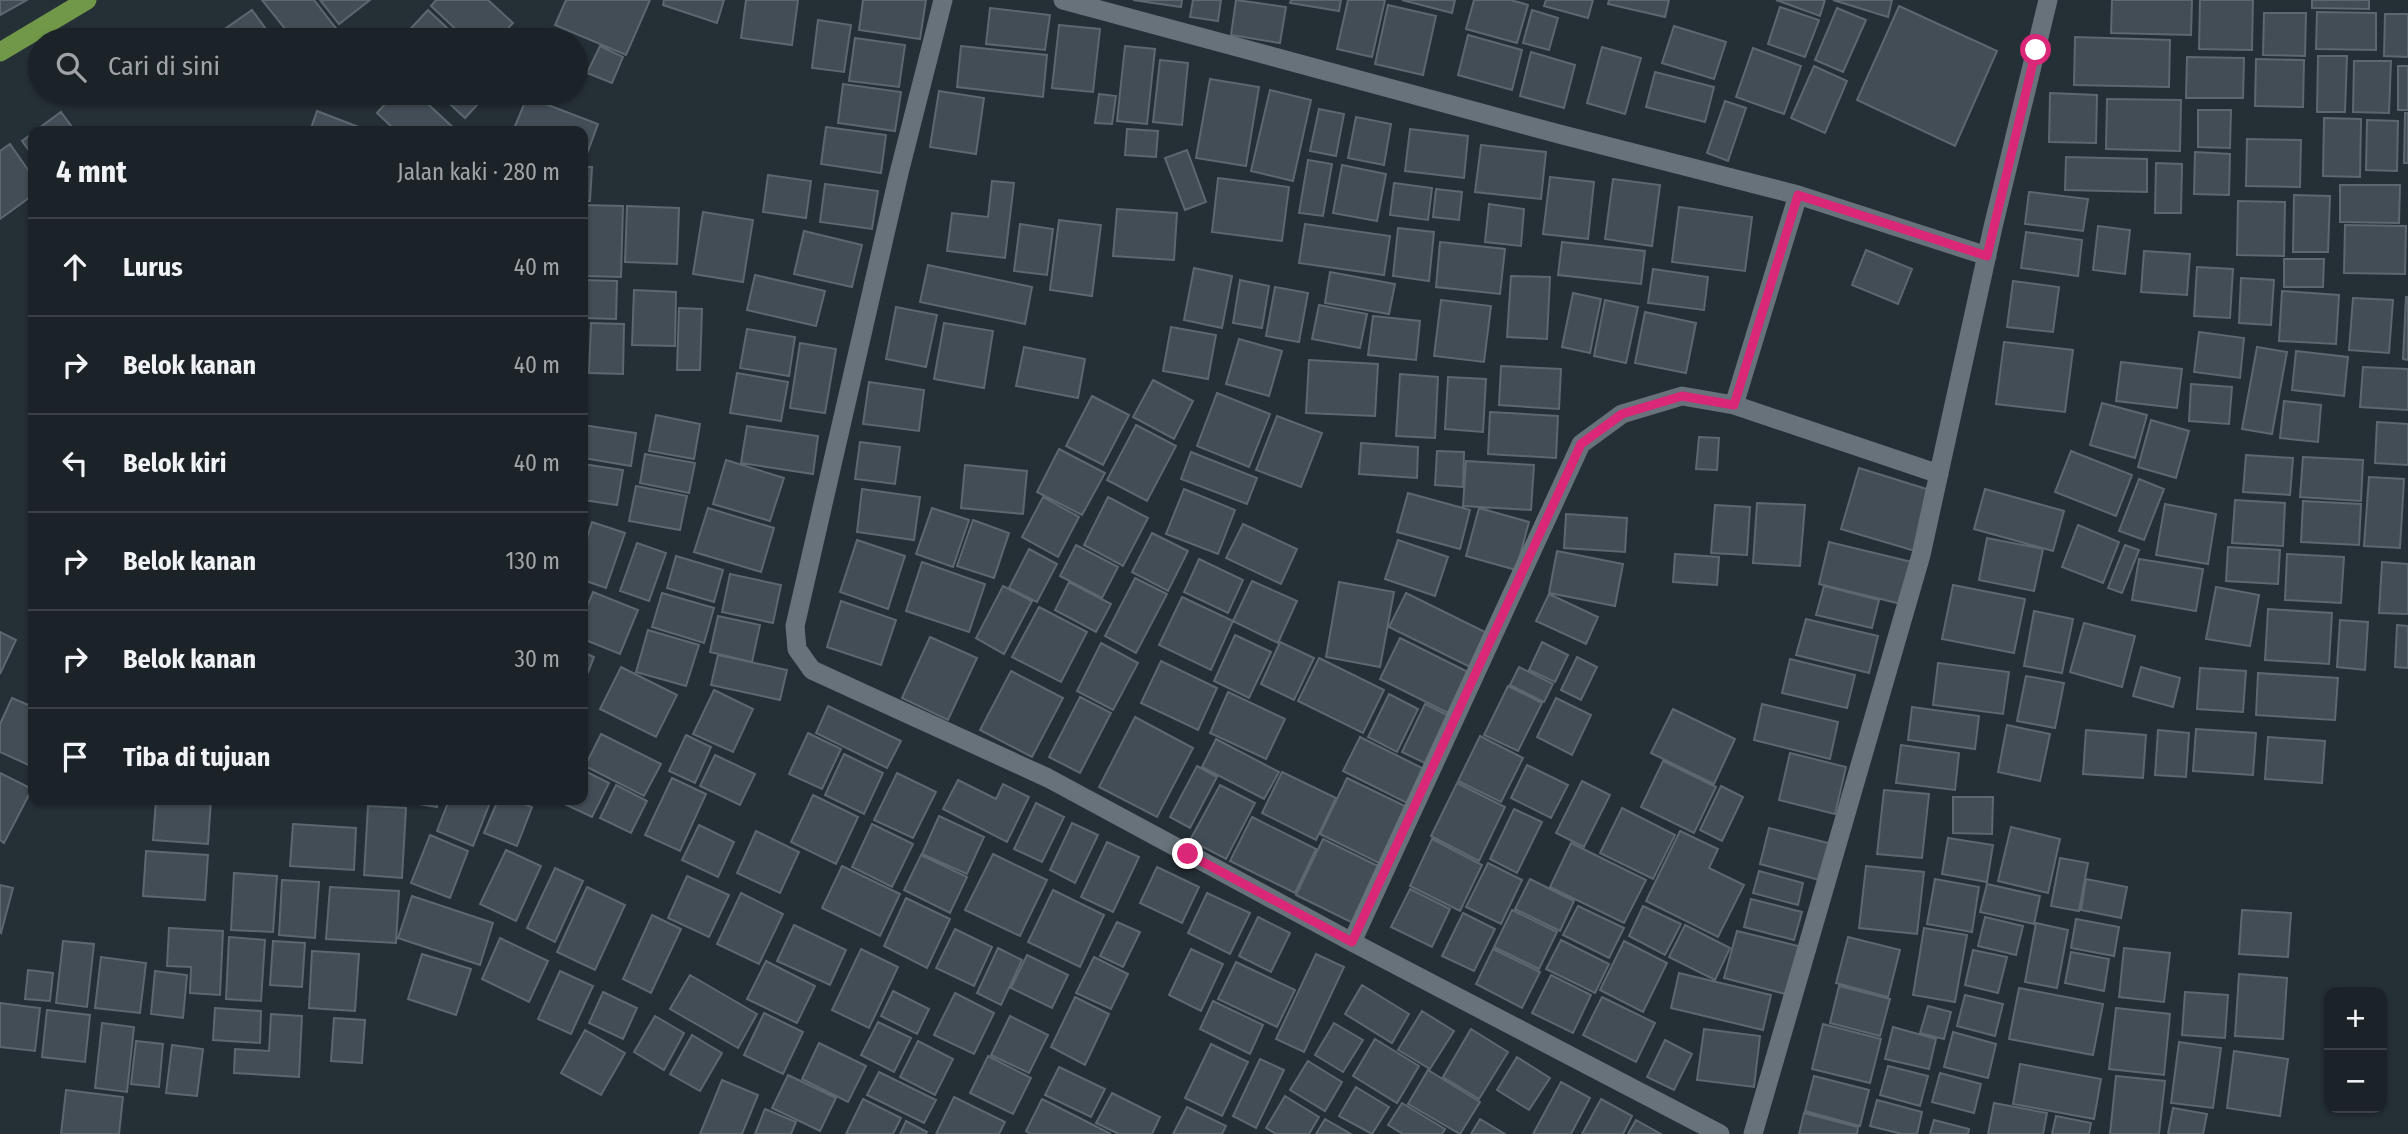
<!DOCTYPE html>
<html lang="id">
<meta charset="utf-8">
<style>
body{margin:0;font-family:"Fira Sans Condensed",sans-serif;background:#292f34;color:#f1f3f6}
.controls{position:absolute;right:21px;bottom:21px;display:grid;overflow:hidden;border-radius:14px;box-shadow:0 2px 5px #0004}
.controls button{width:63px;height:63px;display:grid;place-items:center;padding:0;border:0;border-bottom:2px solid #3a4045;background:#1c2328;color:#f1f3f6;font:35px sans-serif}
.stop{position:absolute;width:21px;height:21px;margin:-16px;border:5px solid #db2777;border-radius:50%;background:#fff}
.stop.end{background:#db2777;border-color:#fff;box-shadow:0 2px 7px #0008}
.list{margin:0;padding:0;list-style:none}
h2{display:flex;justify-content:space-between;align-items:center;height:91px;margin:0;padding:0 28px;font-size:30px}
h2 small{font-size:23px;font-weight:400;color:#a0a4a8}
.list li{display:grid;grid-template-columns:46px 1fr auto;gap:21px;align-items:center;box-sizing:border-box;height:98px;padding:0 28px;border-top:2px solid #3a4045}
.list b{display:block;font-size:26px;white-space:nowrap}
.list em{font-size:23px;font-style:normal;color:#a0a4a8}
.icon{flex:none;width:38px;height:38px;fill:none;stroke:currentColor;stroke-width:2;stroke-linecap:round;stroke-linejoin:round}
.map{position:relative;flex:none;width:2408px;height:1134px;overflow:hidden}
.search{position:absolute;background:#1c2328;box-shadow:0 2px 5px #0004;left:28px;top:28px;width:560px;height:77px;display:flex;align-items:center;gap:18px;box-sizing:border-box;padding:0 24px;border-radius:38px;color:#a0a4a8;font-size:26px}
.panel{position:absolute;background:#1c2328;box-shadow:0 2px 5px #0004;left:28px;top:126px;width:560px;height:679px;border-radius:14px}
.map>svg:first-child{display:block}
.building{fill:#434d55;stroke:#5c676f;stroke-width:2}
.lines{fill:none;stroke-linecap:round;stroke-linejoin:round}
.minor{stroke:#67727a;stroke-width:19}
.primary{stroke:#719848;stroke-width:19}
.route{stroke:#db2777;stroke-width:9}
</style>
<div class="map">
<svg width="2408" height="1134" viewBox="0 0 2408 1134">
<rect width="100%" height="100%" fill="#252f36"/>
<path class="building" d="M0,0h27l-27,15z
M262,0h52l31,40h-51z
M320,0h50l-31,24z
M436,0h52l25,23 -16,17h-30l-36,-34z
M566,0h84l-24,55 -71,-30z
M664,0h60l-7,23 -54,-18z
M746,0h52l-6,45 -51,-7z
M863,0h63l-6,39 -61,-9z
M1133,0h49l-1,7z
M1193,0h28l-3,21 -28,-4z
M1236,0l50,7 -6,36 -49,-8z
M1291,0h50l-2,11 -49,-8z
M1348,0h37l-13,57 -35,-8z
M1402,0h53l-3,13z
M1474,0h37l17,5 -11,38 -51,-14z
M1546,0h47l-5,18 -44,-12z
M1609,0h60l-4,17 -57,-13z
M1776,0h49l-5,16z
M1833,0h59l-4,17z
M2112,0h80l-1,35 -80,-2z
M2200,0h53l-1,50 -53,-1z
M2312,0h57v9l-57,-1z
M1388,5l48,11 -13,59 -48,-11z
M1899,6l98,45 -42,95 -98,-46z
M1780,7l39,13 -14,37 -37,-13z
M990,8l60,7 -5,35 -59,-6z
M1837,8l29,12 -23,52 -28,-12z
M252,10l22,30h-65z
M428,10l32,30h-60z
M1532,10l26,8 -9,32 -26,-7z
M2317,12l59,1v37l-60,-1z
M2264,13h42l-1,43 -42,-1z
M2385,14h23v43l-24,-1z
M818,20l33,5 -7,47 -32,-4z
M1059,25l41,4 -7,63 -41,-4z
M1674,26l52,16 -12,37 -52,-16z
M1468,35l54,15 -10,40 -54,-15z
M2075,37l95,3 -1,47 -95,-2z
M855,38l50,7 -6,42 -50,-6z
M600,46l23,11 -11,26 -25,-10z
M961,46l86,9 -4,42 -86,-10z
M1125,46l30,3 -8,75 -30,-3z
M1602,47l39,11 -16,56 -38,-11z
M1753,48l48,18 -17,48 -48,-17z
M1531,52l44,13 -11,43 -44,-12z
M2318,56h29l-2,56h-28z
M2187,57l57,1 -1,40h-57z
M2256,59l48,1 -1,47 -48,-1z
M1160,60l28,3 -6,62 -29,-3z
M2354,61h37l-2,52 -36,-1z
M1814,66l33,15 -22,52 -34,-15z
M2398,66h10v44h-10z
M1655,72l59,15 -9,35 -59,-15z
M1210,79l49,8 -13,79 -50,-8z
M843,84l58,8 -6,39 -57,-8z
M1270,90l41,10 -18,81 -42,-10z
M939,91l45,7 -8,56 -46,-7z
M395,93h21l41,38h-61l-19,-18z
M438,93h50l-23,25z
M2050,93l47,2 -1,48 -47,-1z
M1099,94l17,2 -4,28 -17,-1z
M527,97l71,27 -14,38 -1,-31h-70z
M2107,99l74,1 -1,51 -74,-2z
M1725,101l21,7 -18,53 -21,-8z
M1319,109l25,5 -8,42 -26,-5z
M2198,110h33l-1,38 -32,-1z
M317,111l52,20h-59z
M61,112l14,19h-40z
M2405,113h3v50h-4z
M1356,117l35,7 -7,41 -36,-7z
M2324,118l37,1 -1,58 -37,-1z
M2367,120l31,1 -1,50 -31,-1z
M826,127l60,8 -5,38 -60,-9z
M1127,129l31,2 -2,26 -31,-2z
M1410,129l58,7 -4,42 -59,-7z
M33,133v23l-11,-15z
M2247,139l54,1 -1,47 -54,-1z
M10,144l23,33v18l-33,24v-68z
M1481,145l65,7 -5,47 -66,-7z
M1187,150l19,52 -21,8 -20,-52z
M2195,152l35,2 -1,41 -35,-1z
M2066,157l81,2v33l-82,-2z
M1308,160l24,4 -9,52 -24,-3z
M2156,163l26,1 -1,49h-26z
M1342,165l44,9 -9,47 -44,-8z
M583,167h9l-2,34h-7z
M768,175l43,6 -5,37 -43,-6z
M1550,177l44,5 -6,57 -45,-5z
M1218,178l71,9 -7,54 -70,-9z
M1613,179l47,6 -8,61 -47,-7z
M992,181l22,2 -9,75 -58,-7 5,-38 36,4z
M1394,183l38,5 -4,32 -38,-5z
M825,184l53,7 -6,38 -52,-7z
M2340,185h60l-1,38 -59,-1z
M1436,189l26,3 -3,28 -26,-3z
M2029,192l59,7 -5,32 -58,-7z
M2294,195l36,1 -2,56h-35z
M2238,201l47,1 -1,54 -47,-1z
M1489,204l35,5 -3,37 -36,-4z
M583,205l40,1 -2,71 -38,-1z
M627,206l52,2 -2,56 -52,-2z
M1679,207l73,10 -7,54 -73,-9z
M1117,209l60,4 -3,47 -61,-4z
M703,212l50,8 -10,62 -50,-8z
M1059,220l42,5 -9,71 -42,-6z
M1020,224l33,5 -6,46 -33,-4z
M1305,224l85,12 -6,39 -85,-12z
M2345,225l61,1 -1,48 -61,-1z
M2098,226l32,4 -5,44 -32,-4z
M1398,228l36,4 -5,49 -36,-5z
M804,231l58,14 -10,42 -58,-13z
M2026,232l56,8 -4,36 -57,-8z
M1440,242l65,7 -5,45 -64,-7z
M1562,242l83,9 -4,33 -83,-9z
M1866,250l46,19 -14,35 -46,-19z
M2144,251l46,3 -3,41 -46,-3z
M2284,259h40l-1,28h-39z
M928,265l104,22 -7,37 -105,-22z
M2197,267l36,2 -3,49 -36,-2z
M1194,268l38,8 -10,52 -38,-8z
M1653,269l55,8 -4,33 -56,-7z
M1330,272l65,12 -6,30 -64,-11z
M755,275l70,16 -9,35 -69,-16z
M1511,276l39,1 -3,62 -40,-2z
M2241,278l33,2 -3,45 -32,-2z
M583,280l34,1 -1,38 -33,-1z
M1240,280l29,6 -7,42 -29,-5z
M2013,281l46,6 -6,45 -46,-5z
M1275,287l33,6 -9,49 -33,-6z
M634,290l42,2 -1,54 -43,-1z
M2282,291l57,4 -3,49 -57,-3z
M1573,293l28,6 -11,54 -28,-6z
M2406,297h2v63l-5,-1z
M2353,298l40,2 -4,53 -40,-3z
M1441,300l50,6 -7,56 -50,-6z
M1605,300l33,7 -12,56 -32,-7z
M1319,305l48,9 -7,34 -48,-9z
M896,307l41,8 -11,52 -40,-8z
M679,308l23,1 -2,61h-23z
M1645,312l51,11 -10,50 -51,-10z
M1373,316l47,5 -4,39 -48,-5z
M591,323l33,1 -1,50 -34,-1z
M944,323l49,8 -9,57 -50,-9z
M583,324h3l-1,63h-2z
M1171,327l45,8 -8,44 -45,-8z
M747,329l48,8 -6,39 -49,-8z
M2199,332l45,6 -4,40 -46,-6z
M1239,339l43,12 -13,45 -43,-12z
M2004,342l69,8 -8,62 -69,-8z
M800,343l36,6 -11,64 -35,-5z
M1024,347l61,12 -7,39 -62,-12z
M2257,347l30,5 -15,82 -30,-5z
M2296,351l52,6 -4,39 -52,-6z
M1309,360l69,4 -3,52 -69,-3z
M2121,362l61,7 -5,39 -61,-7z
M1501,366l60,3 -2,40 -60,-4z
M2363,367l45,2v41l-48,-3z
M737,373l51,9 -7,39 -51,-8z
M1400,374l38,3 -3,61 -39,-2z
M1448,377l38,2 -3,53 -38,-3z
M1153,380l40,21 -19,38 -41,-22z
M869,382l55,8 -5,41 -56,-7z
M2191,384l41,3 -3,37 -40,-3z
M1217,393l53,21 -21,53 -52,-21z
M1092,396l37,19 -26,50 -37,-19z
M2284,401l37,4 -3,37 -38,-4z
M2102,403l45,12 -12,43 -45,-13z
M1490,412l68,4 -2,42 -68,-4z
M656,415l44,9 -6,35 -45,-8z
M1277,416l45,17 -21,54 -45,-17z
M2151,420l38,11 -13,47 -38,-11z
M2377,422l31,2v41l-33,-2z
M583,425l53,8 -5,33 -48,-8z
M1136,425l40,21 -29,55 -40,-21z
M747,426l71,10 -5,38 -72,-11z
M1699,437l20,1 -2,32 -21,-1z
M860,442l40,5 -5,37 -40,-5z
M1361,443l57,4 -1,31 -58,-4z
M1059,449l46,24 -23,42 -45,-23z
M1437,451l27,1 -1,35 -28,-2z
M2071,451l61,24 -16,41 -61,-24z
M1191,452l66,26 -10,26 -66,-25z
M645,454l50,9 -6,30 -49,-10z
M2246,455l47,3 -3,37 -47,-3z
M2303,457l60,3 -2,41 -61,-4z
M726,460l58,18 -14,43 -57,-17z
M1466,461l68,4 -3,45 -68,-4z
M583,464l40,6 -6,35 -34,-5z
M965,465l62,6 -4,43 -62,-6z
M1859,468l74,23 -18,60 -74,-22z
M2369,477l35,2 -4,69 -36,-2z
M2139,479l25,10 -20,51 -25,-9z
M636,486l51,10 -7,34 -51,-9z
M862,489l58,8 -6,43 -57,-8z
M1184,489l51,21 -17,44 -52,-20z
M1985,489l79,22 -11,40 -79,-22z
M1408,493l62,17 -10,39 -63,-17z
M1043,497l36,20 -21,40 -36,-20z
M1108,497l40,21 -25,48 -39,-21z
M2235,500l50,3 -2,43 -51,-3z
M2303,501l58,3 -2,41 -58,-3z
M1757,503l48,2 -5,61 -47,-3z
M2165,504l51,10 -8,50 -52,-9z
M1715,505l35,2 -3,48 -36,-2z
M708,508l66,20 -13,44 -67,-20z
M932,508l37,12 -16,47 -37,-13z
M1479,508l50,14 -13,48 -50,-14z
M1566,514l61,4 -2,34 -61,-4z
M973,520l36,13 -15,45 -37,-12z
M592,522l33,11 -19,55 -23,-8v-29z
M1243,524l54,25 -16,35 -55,-26z
M2078,525l41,17 -16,41 -41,-16z
M1152,533l36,18 -20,40 -36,-19z
M1987,538l56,11 -9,42 -55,-11z
M857,540l48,16 -17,53 -48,-17z
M1398,540l50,17 -13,39 -50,-17z
M1829,542l83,20 -11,42 -82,-20z
M637,543l29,10 -17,48 -29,-10z
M1076,545l42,22 -16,31 -42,-22z
M2125,545l14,5 -17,43 -14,-5z
M2228,547l52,3 -2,34 -52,-3z
M1029,549l28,15 -20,38 -28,-14z
M1557,551l66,13 -8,42 -66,-13z
M1675,554l44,3 -2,28 -44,-3z
M2287,554l57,3 -3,46 -56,-3z
M676,556l47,14 -9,32 -47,-14z
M1199,559l44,21 -15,33 -44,-21z
M2139,559l64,10 -7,42 -64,-11z
M922,562l63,22 -16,48 -63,-21z
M2382,562l26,2v50l-29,-1z
M730,574l51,11 -8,38 -51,-11z
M1135,578l32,16 -31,59 -31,-17z
M1252,581l45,20 -19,42 -45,-22z
M1069,582l42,22 -15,28 -41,-22z
M1339,582l55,10 -14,75 -54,-10z
M1953,585l72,14 -11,54 -72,-14z
M1003,586l29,15 -28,53 -28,-16z
M1824,586l55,14 -7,28 -56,-13z
M2216,587l43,8 -9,51 -44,-7z
M593,592l45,18 -18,44 -37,-15v-22z
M662,593l52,15 -10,35 -52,-16z
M1406,593l81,40 -17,34 -81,-40z
M1549,594l49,23 -12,27 -50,-23z
M1182,597l51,24 -22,49 -52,-25z
M841,601l55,19 -15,45 -54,-18z
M1039,607l48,25 -26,50 -49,-25z
M2268,609l64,4 -3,51 -64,-4z
M2034,611l39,8 -11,54 -38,-7z
M718,616l42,9 -8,37 -42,-10z
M1806,619l72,17 -9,37 -73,-18z
M2340,620l28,2 -3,48 -28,-3z
M2084,623l51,13 -13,51 -52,-15z
M2397,625l11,1v42l-13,-1z
M648,630l51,15 -13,41 -50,-14z
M0,632l16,8 -16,34z
M1235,635l36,17 -22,46 -35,-17z
M930,637l47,21 -29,62 -46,-22z
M1400,638l68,34 -20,41 -68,-34z
M1280,642l34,16 -20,42 -33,-16z
M1542,642l26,13 -13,27 -26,-12z
M1101,643l37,20 -25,47 -36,-19z
M583,652l11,5 -11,28z
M718,655l69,15 -7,30 -69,-15z
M1577,657l20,10 -16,33 -20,-10z
M1319,658l65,32 -21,43 -65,-32z
M1790,659l65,16 -8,33 -65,-15z
M1161,661l56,27 -19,42 -57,-27z
M1938,663l71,9 -6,42 -70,-9z
M621,667l56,28 -21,42 -56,-28z
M1519,667l34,17 -9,18 -34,-17z
M2141,667l39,11 -7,29 -40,-11z
M2200,668l46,3 -3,41 -46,-3z
M1011,671l52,27 -31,59 -52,-27z
M2258,673l80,5 -3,42 -79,-5z
M2026,676l38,7 -9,45 -38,-7z
M1508,686l34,17 -24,48 -34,-16z
M714,690l39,19 -20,43 -40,-18z
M1228,692l57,27 -19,40 -56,-26z
M1389,694l29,15 -21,43 -29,-15z
M1080,697l31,16 -31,60 -31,-16z
M12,698l21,9v60l-33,-15v-28z
M1556,698l35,17 -19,40 -35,-18z
M1425,704l28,14 -24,47 -27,-13z
M1762,704l76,18 -8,37 -76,-19z
M828,706l73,35 -14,27 -71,-35z
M1912,707l67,9 -4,33 -67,-9z
M1673,709l62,30 -21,45 -63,-31z
M1135,717l58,31 -36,69 -58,-30z
M2007,725l43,9 -10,47 -42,-9z
M2196,729l60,4 -3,42 -60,-4z
M2086,730l60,5 -3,43 -60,-4z
M2158,730l31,3 -3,44 -31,-2z
M808,733l33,16 -19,40 -33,-15z
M601,734l60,30 -17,32 -59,-30z
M686,735l25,12 -16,36 -26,-12z
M1480,736l43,22 -22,44 -43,-21z
M1360,737l66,33 -17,34 -66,-33z
M2268,737l57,4 -3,42 -57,-4z
M1216,739l63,33 -15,27 -62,-32z
M1901,745l58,8 -4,37 -59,-7z
M1790,753l56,14 -11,47 -56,-14z
M844,754l39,19 -19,41 -39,-19z
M715,755l40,19 -15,31 -40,-19z
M1663,761l53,26 -22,46 -53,-26z
M1527,765l41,20 -17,33 -40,-20z
M1197,766l20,11 -27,51 -20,-11z
M583,770l26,13 -17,34 -36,-17h27z
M1282,772l54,26 -20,42 -54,-27z
M0,773l32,16 -28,54 -4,-3z
M897,773l39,19 -23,46 -39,-18z
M672,778l34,16 -26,57 -35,-16z
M1347,778l64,31 -28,56 -63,-31z
M958,780l38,19 7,-15 26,13 -22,45 -64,-33z
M1582,781l28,14 -26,52 -28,-14z
M1457,783l48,24 -26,54 -48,-25z
M616,785l31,16 -16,32 -31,-15z
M1220,785l35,18 -29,56 -36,-19z
M1721,786l22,11 -21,44 -22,-11z
M1884,790l45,4 -7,64 -45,-4z
M813,795l45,22 -22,47 -45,-22z
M1953,797h40l-1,37 -39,-1z
M156,800h55l-3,44 -55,-4z
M395,800h43l-1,7z
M449,800h42l-18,46 -36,-15z
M498,800h15l19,7 -15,39 -33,-13z
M1036,803l28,14 -22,45 -28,-13z
M368,806l38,2 -4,70 -38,-3z
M1622,808l53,27 -22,44 -53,-26z
M1514,809l28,13 -25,51 -27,-14z
M939,816l45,21 -17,37 -45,-20z
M1252,817l64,32 -21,44 -65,-32z
M1072,823l26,12 -23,48 -25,-13z
M293,824l63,4 -2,42 -64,-4z
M872,824l41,20 -21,43 -40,-20z
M699,825l35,17 -16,35 -36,-17z
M2011,827l49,12 -12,54 -50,-12z
M1769,828l63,16 -9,37 -63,-17z
M756,831l43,21 -19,41 -43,-20z
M1680,831l38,18 -9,19 35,17 -26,52 -72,-36z
M430,835l38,16 -18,47 -39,-15z
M1948,838l45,7 -6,37 -45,-8z
M1323,839l59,29 -27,56 -59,-29z
M1432,839l50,26 -22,46 -50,-25z
M1107,842l32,15 -26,55 -32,-15z
M1571,843l75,37 -22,43 -74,-36z
M506,850l35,16 -25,55 -36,-17z
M146,851l62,4 -3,45 -62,-4z
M993,854l54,26 -27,56 -55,-26z
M921,855l46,22 -17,36 -46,-23z
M2060,858l28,5 -9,48 -28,-5z
M1488,863l34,17 -21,44 -35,-17z
M842,866l58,28 -20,42 -58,-28z
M1866,866l58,6 -7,62 -58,-6z
M1157,867l42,20 -17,36 -42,-20z
M555,868l28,13 -28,61 -28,-14z
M1759,871l44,12 -5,22 -45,-12z
M234,873l43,3 -4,56 -42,-2z
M687,876l42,19 -20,42 -41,-19z
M1530,879l44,22 -14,30 -45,-22z
M1935,879l44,8 -7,45 -45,-8z
M2086,879l41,8 -6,31 -40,-8z
M282,880l37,2 -4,56 -36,-3z
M1987,884l53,12 -6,28 -54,-12z
M0,885l13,3 -12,45 -1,-1z
M330,887l69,4 -3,52 -70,-4z
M587,887l38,18 -30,65 -38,-18z
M1410,889l40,20 -18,38 -41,-20z
M1053,890l51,25 -24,52 -52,-25z
M741,893l42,21 -24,50 -42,-20z
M1207,893l43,20 -20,41 -42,-21z
M412,896l81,27 -13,42 -82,-27z
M906,898l44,21 -23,49 -43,-22z
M1751,899l51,13 -8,28 -50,-13z
M1578,906l46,22 -15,30 -46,-23z
M1643,906l38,18 -16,31 -36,-19z
M1512,910l45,22 -18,37 -45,-22z
M2242,910l49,3 -3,44 -49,-3z
M1463,913l32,16 -21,42 -32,-15z
M652,915l29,14 -30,64 -28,-14z
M1258,917l32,16 -19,39 -32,-16z
M1985,917l38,9 -7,29 -38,-9z
M2076,919l43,8 -5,29 -43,-8z
M1117,922l23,10 -17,35 -23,-11z
M2036,923l32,7 -11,58 -32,-6z
M794,925l52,25 -16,35 -53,-24z
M1685,925l45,23 -15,32 -46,-23z
M169,928l54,3 -3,64 -30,-2 1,-26 -24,-1z
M1924,928l43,7 -12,67 -42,-7z
M955,929l37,18 -18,39 -38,-18z
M1737,931l65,16 -13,48 -65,-17z
M229,937l36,3 -4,61 -35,-2z
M1848,937l52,13 -12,47 -52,-14z
M500,938l48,23 -19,41 -47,-23z
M1561,940l48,24 -14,29 -49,-24z
M63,941l31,3 -7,63 -31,-4z
M273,941l32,2 -3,44 -32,-2z
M1624,941l43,22 -24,49 -43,-22z
M998,948l24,12 -21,45 -24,-12z
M2124,948l46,5 -6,49 -45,-5z
M861,949l37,18 -29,61 -37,-18z
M1191,949l32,15 -22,47 -32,-16z
M1493,949l47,23 -18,36 -46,-24z
M1973,950l34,7 -9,36 -33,-8z
M312,951l47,3 -4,57 -46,-3z
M2071,952l38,7 -5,32 -39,-8z
M422,954l49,15 -15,46 -48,-16z
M1316,954l28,13 -40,85 -28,-13z
M1027,955l41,20 -16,33 -41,-20z
M101,957l45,6 -6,50 -45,-5z
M1094,957l34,17 -17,35 -35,-16z
M766,961l49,25 -18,37 -50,-24z
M1236,962l59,28 -18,37 -59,-28z
M28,970l25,3 -3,28 -25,-2z
M155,971l32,4 -4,43 -32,-4z
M560,971l33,15 -22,48 -33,-15z
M1679,973l92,22 -8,35 -92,-22z
M2239,974l48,4 -4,61 -48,-3z
M690,975l67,39 -19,34 -68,-39z
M1551,975l40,20 -18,38 -41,-20z
M1362,985l47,29 -17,29 -47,-29z
M1839,986l51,13 -10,37 -50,-13z
M2019,988l84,16 -10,51 -84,-16z
M893,991l36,18 -12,25 -36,-18z
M603,992l34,16 -14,31 -34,-16z
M2185,992l43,3 -3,43 -43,-3z
M955,993l39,20 -20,41 -40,-19z
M1965,995l38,9 -8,32 -38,-10z
M1075,997l34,17 -24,51 -34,-18z
M1602,997l53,26 -19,39 -53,-27z
M1213,1001l50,24 -13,29 -50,-25z
M0,1003l40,5 -5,43 -35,-4z
M1928,1006l23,6 -7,27 -24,-6z
M215,1008l46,3 -1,32 -47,-3z
M2116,1008l54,6 -6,61 -55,-6z
M47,1010l43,5 -5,47 -43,-5z
M1422,1011l32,20 -24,38 -32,-19z
M764,1013l39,19 -20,42 -39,-19z
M271,1014l31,2 -3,61 -65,-4 1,-24 34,2z
M655,1016l29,17 -20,37 -30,-18z
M1010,1016l38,19 -19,38 -38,-18z
M334,1018l31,2 -3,43 -31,-2z
M878,1022l33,16 -17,34 -33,-17z
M102,1023l32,4 -7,65 -32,-4z
M1334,1023l29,17 -20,32 -28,-17z
M1823,1024l58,15 -11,44 -58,-14z
M1893,1027l43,12 -7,30 -44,-10z
M1471,1029l37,23 -29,47 -36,-22z
M1704,1029l56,7 -6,51 -57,-7z
M585,1030l40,23 -24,42 -40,-22z
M1953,1032l43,12 -8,34 -44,-11z
M692,1035l30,18 -22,38 -30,-17z
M1375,1039l44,27 -22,37 -44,-27z
M1665,1040l27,14 -18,36 -27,-13z
M136,1041l27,3 -4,43 -28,-3z
M918,1041l35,18 -18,36 -35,-18z
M2179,1042l42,6 -8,60 -42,-5z
M819,1043l47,23 -18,36 -46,-23z
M1211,1044l37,18 -26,54 -37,-18z
M172,1045l31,4 -6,47 -31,-3z
M2234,1051l54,8 -8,57 -53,-8z
M988,1056l43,22 -18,36 -43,-21z
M1517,1057l33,21 -21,32 -32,-20z
M1260,1059l24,11 -28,58 -23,-12z
M1308,1061l34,21 -17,29 -35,-21z
M2020,1064l81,15 -7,40 -81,-15z
M1888,1066l40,10 -8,30 -40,-11z
M1059,1067l46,22 -14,28 -46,-22z
M1428,1070l52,32 -20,32 -52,-30z
M879,1072l57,28 -12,23 -57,-28z
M1940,1073l41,11 -7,29 -42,-11z
M788,1075l48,23 -16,33 -48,-23z
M1814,1076l55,14 -9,36 -55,-15z
M2116,1076l49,5 -6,53h-49z
M722,1080l36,15 -16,39h-42z
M1561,1082l29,16 -19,36h-38z
M1356,1087l33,20 -17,27 -33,-18z
M66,1090l57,7 -4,37h-58z
M1112,1093l48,24 -8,17h-33l-23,-11z
M1285,1096l34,21 -10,17h-33l-10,-6z
M954,1097l51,25 -6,12h-63z
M863,1099l38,19 -8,16h-47z
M1042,1099l69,35h-80l-5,-3z
M1601,1099l31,17 -9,18h-41z
M1877,1100l45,12 -5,22h-15l-32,-8z
M1402,1103l43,26 -3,5h-39l-15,-9z
M1994,1103l53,10 -4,21h-55z
M1187,1107l39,19 -4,8h-49z
M2173,1108l34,6 -4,20h-35z
M765,1109l31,13 -5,12h-36z
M1804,1113l54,14 -1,7h-58z
M2056,1116l35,7 -2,11h-37z
M1325,1119l26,15h-35z
M1480,1119l25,15h-34z
M1636,1120l25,14h-33z
M1934,1120l35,9 -1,5h-38z
M906,1121l21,11 -1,2h-26z"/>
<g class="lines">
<path class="minor" d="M943,0l-44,173 -104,453 2,23 15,21 236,108 304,164 368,192
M1063,0l496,134 239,61 189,61
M1734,405l64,-210
M1352,942l229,-498 41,-30 60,-18 52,9 205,69
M1753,1134l168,-579 72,-328 55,-227"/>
<path class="primary" d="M0,52l87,-52"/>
</g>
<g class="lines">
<path class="route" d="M1188,854l164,88 229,-498 41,-30 60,-18 52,9 64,-210 189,61 49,-206"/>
</g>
</svg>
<div class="controls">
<button>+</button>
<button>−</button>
</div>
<div class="stop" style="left:2036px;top:50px"></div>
<div class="stop end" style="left:1188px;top:854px"></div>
<div class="search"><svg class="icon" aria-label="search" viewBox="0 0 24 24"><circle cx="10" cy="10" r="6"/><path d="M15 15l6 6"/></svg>Cari di sini</div>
<section class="panel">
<h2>4 mnt<small>Jalan kaki · 280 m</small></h2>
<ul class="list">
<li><svg class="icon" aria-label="ahead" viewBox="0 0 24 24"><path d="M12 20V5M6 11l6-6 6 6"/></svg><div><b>Lurus</b></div><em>40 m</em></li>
<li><svg class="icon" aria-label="right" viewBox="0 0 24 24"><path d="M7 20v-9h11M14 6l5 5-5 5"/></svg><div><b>Belok kanan</b></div><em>40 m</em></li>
<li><svg class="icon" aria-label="left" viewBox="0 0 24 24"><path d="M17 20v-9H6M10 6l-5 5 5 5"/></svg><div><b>Belok kiri</b></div><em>40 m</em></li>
<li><svg class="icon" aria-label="right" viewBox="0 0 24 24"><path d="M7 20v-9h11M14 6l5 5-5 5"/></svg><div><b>Belok kanan</b></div><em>130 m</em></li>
<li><svg class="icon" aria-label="right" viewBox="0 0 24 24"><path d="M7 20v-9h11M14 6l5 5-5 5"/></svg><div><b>Belok kanan</b></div><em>30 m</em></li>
<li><svg class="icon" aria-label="arrive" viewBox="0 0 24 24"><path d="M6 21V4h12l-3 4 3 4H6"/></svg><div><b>Tiba di tujuan</b></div></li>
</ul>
</section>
</div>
